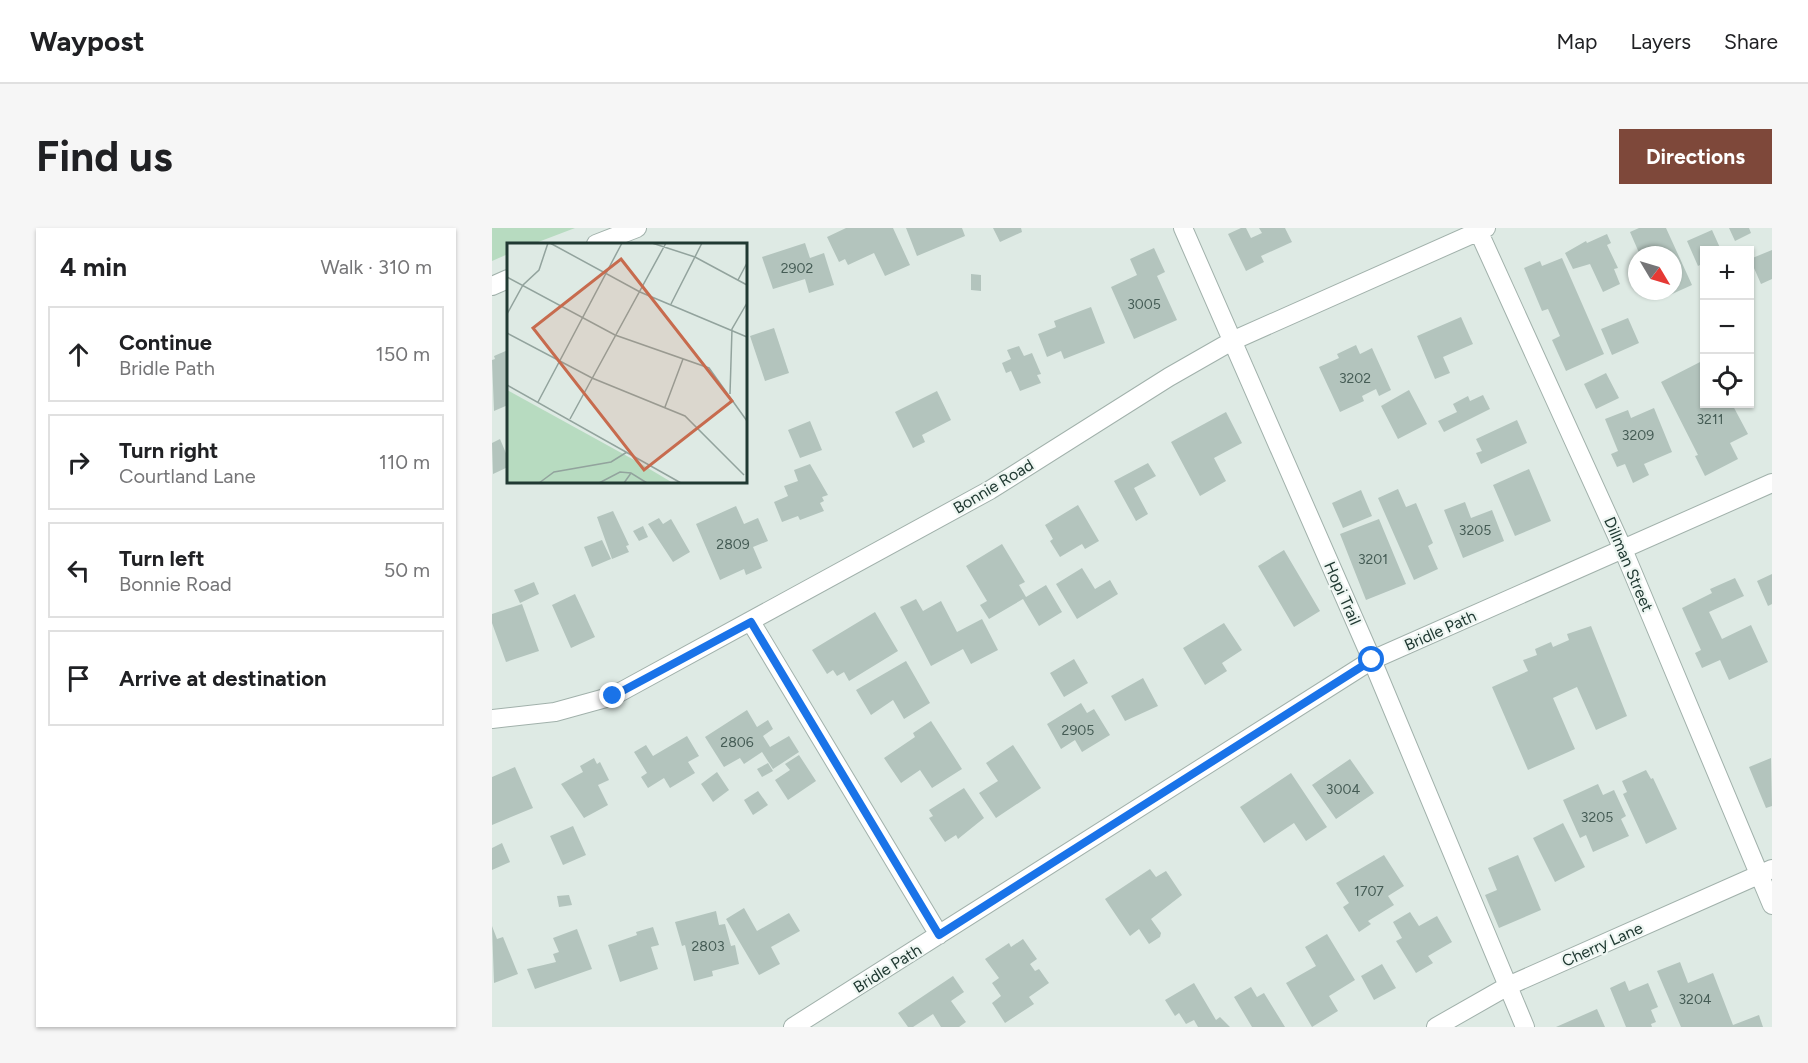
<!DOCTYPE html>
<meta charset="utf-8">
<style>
body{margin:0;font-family:Figtree,sans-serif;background:#f6f6f6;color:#202124}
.controls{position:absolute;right:18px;top:18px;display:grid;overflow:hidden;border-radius:0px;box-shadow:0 2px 4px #0004}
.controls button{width:54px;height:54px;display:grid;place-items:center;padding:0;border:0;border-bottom:2px solid #e0e0e0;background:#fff;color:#202124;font:30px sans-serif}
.compass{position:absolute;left:1136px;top:18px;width:54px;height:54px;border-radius:50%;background:#fff;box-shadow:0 2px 4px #0004;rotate:128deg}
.stop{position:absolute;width:18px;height:18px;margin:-14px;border:4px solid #1a73e8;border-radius:50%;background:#fff}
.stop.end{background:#1a73e8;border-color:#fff;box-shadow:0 2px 6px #0008}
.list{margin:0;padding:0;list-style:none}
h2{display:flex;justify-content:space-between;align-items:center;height:78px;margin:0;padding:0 24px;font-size:26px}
h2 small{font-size:20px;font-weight:400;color:#757577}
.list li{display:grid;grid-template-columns:39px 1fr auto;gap:18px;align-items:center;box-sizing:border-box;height:96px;margin:0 12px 12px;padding:0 12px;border:2px solid #e0e0e0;border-radius:0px}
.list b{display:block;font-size:22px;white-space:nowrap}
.list p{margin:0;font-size:20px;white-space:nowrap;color:#757577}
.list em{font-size:20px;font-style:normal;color:#757577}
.icon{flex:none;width:33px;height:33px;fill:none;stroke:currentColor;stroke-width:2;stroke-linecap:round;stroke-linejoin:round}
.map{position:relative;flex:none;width:1280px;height:799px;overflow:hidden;border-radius:0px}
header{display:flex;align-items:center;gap:36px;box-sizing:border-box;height:84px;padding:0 30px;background:#fff;border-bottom:2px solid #e0e0e0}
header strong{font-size:28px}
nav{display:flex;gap:33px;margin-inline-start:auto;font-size:21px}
.intro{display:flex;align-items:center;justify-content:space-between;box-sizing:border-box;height:144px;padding:0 36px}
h1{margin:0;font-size:42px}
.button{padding:15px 27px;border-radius:0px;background:#7e483a;color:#fff;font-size:21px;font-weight:700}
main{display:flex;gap:36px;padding:0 36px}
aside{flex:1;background:#fff;border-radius:0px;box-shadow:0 2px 4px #0004}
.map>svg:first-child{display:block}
.green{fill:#b7dbc0}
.building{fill:#b3c4bd}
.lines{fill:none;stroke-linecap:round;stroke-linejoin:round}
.minor-casing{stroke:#a1b1ab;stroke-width:20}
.minor{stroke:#fff;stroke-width:18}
.route{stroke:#1a73e8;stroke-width:8}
.labels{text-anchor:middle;stroke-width:4.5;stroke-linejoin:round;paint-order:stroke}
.number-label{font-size:14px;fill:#455c55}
.street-label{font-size:16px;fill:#203932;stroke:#eef6f2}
.inset-road{fill:none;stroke:#92a39d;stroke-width:1.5}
.view{fill:#c76b4e;fill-opacity:0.15;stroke:#c76b4e;stroke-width:3}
.inset-edge{fill:none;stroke:#203932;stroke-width:3}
</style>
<header>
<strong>Waypost</strong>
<nav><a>Map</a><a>Layers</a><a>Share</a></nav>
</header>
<div class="intro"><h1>Find us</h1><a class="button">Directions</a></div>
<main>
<aside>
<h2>4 min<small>Walk · 310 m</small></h2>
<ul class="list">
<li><svg class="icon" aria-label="ahead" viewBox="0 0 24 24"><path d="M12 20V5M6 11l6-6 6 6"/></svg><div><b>Continue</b><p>Bridle Path</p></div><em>150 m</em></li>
<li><svg class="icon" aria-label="right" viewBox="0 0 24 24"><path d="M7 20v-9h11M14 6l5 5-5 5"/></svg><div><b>Turn right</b><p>Courtland Lane</p></div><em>110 m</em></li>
<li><svg class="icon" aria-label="left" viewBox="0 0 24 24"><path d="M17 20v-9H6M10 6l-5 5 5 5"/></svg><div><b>Turn left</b><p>Bonnie Road</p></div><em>50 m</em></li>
<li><svg class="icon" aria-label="arrive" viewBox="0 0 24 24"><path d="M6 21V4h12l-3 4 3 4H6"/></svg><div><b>Arrive at destination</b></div></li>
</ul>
</aside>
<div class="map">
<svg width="1280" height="799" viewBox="0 0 1280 799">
<rect width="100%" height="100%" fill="#deeae4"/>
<path class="green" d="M0,0h83l-42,16h-25v10l-16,7z"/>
<path class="building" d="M354,0h47l17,37 -25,11 -11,-23 -26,12 -3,-6 -6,3 -12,-25z
M414,0h56l3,8 -48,20z
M501,0h28l1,4 -22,10z
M749,0h5l5,10 11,-5 -3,-5h26l7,14 -31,14 3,6 -18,9 -18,-37z
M1147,0h27l26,57 -31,14 -4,-8h16v-36h-33l-10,-23z
M1237,0h20l2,5 -16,8z
M1220,2l9,20h-17v13l-6,3 -11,-25z
M1115,6l4,9 -4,2 11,23 -4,1 6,15 -17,8 -13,-28 -17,5 -8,-16 21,-12 1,2z
M313,15l5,15 14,-5 10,32 -25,8 -4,-14 -32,10 -11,-32z
M662,20l11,24 -8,4 20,44 -43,19 -23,-52 26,-12 -7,-16z
M1280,22v29l-11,5 -11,-25z
M1070,30l42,96 -38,17 -14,-31 8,-4 -12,-27 -6,2 -18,-43 16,-7 2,5z
M479,46l10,1v16l-10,-1z
M599,79l14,36 -41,16 -3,-8 -14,6 -9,-23 18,-7 -2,-6z
M969,89l12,27 -30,13 7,16 -15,6 -18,-43z
M1136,90l11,25 -27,12 -11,-26z
M282,100l15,45 -24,8 -15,-45z
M864,117l4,9 12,-6 19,42 -12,6 -3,-7 -14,7 2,5 -24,11 -21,-45 20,-9 -2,-4z
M527,118l5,10 8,-3 9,21 -4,1 4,8 -21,8 -9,-20 -5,2 -4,-10 9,-4 -4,-9z
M16,122v55l-14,6 -2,-51 3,-1 -1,-3z
M1212,132v44h28l16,30 -18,9 8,16 -33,17 -10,-20 3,-1 -37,-73z
M1114,145l13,25 -23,11 -12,-25z
M917,162l18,34 -29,15 -17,-33z
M445,163l14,29 -29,15 3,7 -12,6 -18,-36z
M991,167l7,14 -46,23 -6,-11 19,-9 -4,-8 15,-8 2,5z
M1162,180l18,44 -28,12 5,11 -16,8 -8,-19 -8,3 -6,-13 7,-3 -13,-32 23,-9 3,8z
M734,184l16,31 -28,15 12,23 -26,15 -29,-54z
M1025,192l10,23 -46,21 -5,-11 6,-2 -6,-12z
M318,193l12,29 -22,8 -12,-28z
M8,211l8,19v9l-15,7 -1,-31z
M656,235l8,13 -22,12 14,26 -12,7 -22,-40z
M318,236l18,31 -6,2 2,4 -4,2 4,8 -24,9 -2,-4 -16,6 -8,-20 14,-6 -4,-10 14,-5 -4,-11z
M1037,241l22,52 -36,15 -22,-51z
M906,261l8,18 10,-4 17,40 -5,3 10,23 -24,11 -36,-82z
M869,262l11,26 -29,12 -11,-25z
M973,274l6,16 21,-8 12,31 -41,17 -19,-48z
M586,277l21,36 -14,8 -3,-5 -22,13 -10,-16 3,-2 -8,-14z
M244,278l8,18 14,-6 10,23 -15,6 9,21 -16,7 -2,-6 -24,11 -24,-56z
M121,283l16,34 -3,1 3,6 -17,7 -15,-42z
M167,290l4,6 8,-5 19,33 -17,10 -25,-38z
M887,291l27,65 -40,16 -26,-66z
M151,298l5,11 -9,4 -6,-10z
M110,312l9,19 -19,8 -8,-20z
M510,316l23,38 -6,3 7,12 20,-12 16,27 -23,14 -16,-27 -34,20 -9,-14 7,-4 -21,-35z
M792,322l36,61 -26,16 -36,-61z
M590,340l13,21 15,-9 8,14 -41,25 -21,-35z
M1280,346v30l-4,2 -11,-25z
M1243,350l9,18 -35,16 13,27 29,-14 17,37 -39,18 -9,-20 -18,8 -7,-15 6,-3 -19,-42 30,-15 -2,-4z
M42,354l5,12 -19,9 -6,-13z
M83,366l20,43 -24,11 -19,-43z
M424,371l7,12 18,-10 16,31 25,-13 16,31 -27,14 -8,-15 -32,17 -31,-59z
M30,376l17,47 -33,11 -14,-39v-9z
M383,384l23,39 -49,30 -5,-9 -7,4 -4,-6 -6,4 -15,-24z
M732,395l18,27 -20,13 5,8 -22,14 -22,-37z
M1099,398l36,90 -31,14 -19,-43 -24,11 22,51 -47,21 -36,-83 36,-16 -5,-11 14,-5 -2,-6 16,-7 2,5 16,-7 -2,-6z
M582,431l14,24 -24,14 -14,-24z
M414,433l24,42 -26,16 -11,-19 -22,15 -15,-25z
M651,450l15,28 -33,15 -14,-25z
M589,475l6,10 7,-4 16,26 -28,17 -7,-12 -14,9 -14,-25z
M255,482l10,17 11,-7 5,9 -10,7 7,11 19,-11 10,16 -26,17 -11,-17 -18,12 -4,-6 -16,9 -19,-30z
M439,493l31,48 -30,19 -12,-18 -19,13 -17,-25 31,-21 -2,-4z
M195,508l12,20 -11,6 7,11 -25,15 -6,-10 -16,10 -7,-11 6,-4 -13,-21 12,-7 7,11z
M521,517l28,43 -45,30 -17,-25 19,-12 -12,-18z
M307,527l17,26 -28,19 -13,-20 15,-10 -5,-6z
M102,530l3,6 3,-2 9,18 -11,5 10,20 -24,13 -23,-34 22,-12 -3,-6z
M1279,530l1,48 -6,2 -17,-41z
M858,531l24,34 -38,26 -24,-34z
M276,535l5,8 -11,6 -5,-8z
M23,539l18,41 -41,17v-48z
M1154,542l5,9 2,-1 24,51 -31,15 -23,-50 4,-2 -5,-11z
M225,544l12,18 -16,12 -12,-18z
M799,545l36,54 -21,14 -12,-18 -30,20 -24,-36z
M1106,556l5,11 11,-5 12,26 -5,3 8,17 -36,16 -7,-17 -6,3 -17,-38z
M472,560l20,30 -26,21 -2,-4 -11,7 -16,-24 4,-2 -4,-6z
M266,563l10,14 -15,10 -9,-15z
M1071,595l22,44 -30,15 -22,-44z
M81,598l13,29 -23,10 -13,-29z
M10,615l8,19 -18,8v-22z
M892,627l20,31 -16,10 6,9 -26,16 3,3 -12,8 -16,-25 6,-4 -13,-20z
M1026,627l23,55 -42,18 -14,-33 12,-5 -9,-22z
M658,641l6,8 10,-6 16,24 -31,24 10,14 -1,4 -11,7 -10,-15 -9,7 -25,-37z
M77,667l3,10 -13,2 -2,-11z
M252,680l13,23 32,-18 11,18 -29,16 9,17 -21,11 -33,-56z
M224,683l3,14 6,-1 6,22 4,-1 4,19 -27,7 1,5 -19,5 -9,-36 -3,1 -7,-24z
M918,684l9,14 18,-10 15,26 -24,14 5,7 -17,10 -20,-32 6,-3 -9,-16z
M0,698l5,13 6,-2 15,37 -24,9z
M161,699l6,18 -8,2 7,22 -38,13 -12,-37 29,-10 -1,-3z
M85,701l15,40 -57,20 -8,-20 29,-7 -3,-8 6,-2 -6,-14z
M835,706l28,46 -26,16 9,15 -26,16 -26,-44 30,-17 -11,-19z
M531,711l14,20 -7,5 5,7 4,-2 10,14 -20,14 5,7 -29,19 -13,-20 9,-7 -9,-13 7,-5 -14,-19 24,-16 2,4z
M1188,734l8,21 25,-10 20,52 26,-10 4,12h-82l-24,-56z
M890,736l14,24 -22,12 -13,-24z
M461,748l11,16 -13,9 15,21 -7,5h-18l-8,-13 -20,13h-5l-10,-14z
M1133,753l4,10 19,-8 10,24 -7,3 5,12 -5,2 1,3h-26l-16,-39z
M702,755l22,37 4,-3 10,10h-32l-4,-7 -8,4 -7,-11 -4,3 -10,-16z
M759,759l6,10 7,-4 21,34h-33l-18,-30z
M1105,781l8,18h-49z"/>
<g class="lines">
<defs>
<path id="minor" d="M691,0l189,432 153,367
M985,0l145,319 150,358
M104,16l41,-16
M0,58l16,-7
M259,394l188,313
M0,491l63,-7 58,-16 377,-206 179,-113 63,-36 254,-113
M301,799l579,-367 400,-177
M944,799l72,-41 264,-117"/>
</defs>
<use href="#minor" class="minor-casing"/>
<use href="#minor" class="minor"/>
</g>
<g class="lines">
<path class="route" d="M121,468l138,-74 188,313 433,-275"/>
</g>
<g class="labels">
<g class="number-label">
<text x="305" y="45">2902</text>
<text x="652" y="81">3005</text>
<text x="863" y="155">3202</text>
<text x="1218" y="196">3211</text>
<text x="1146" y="212">3209</text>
<text x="983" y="307">3205</text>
<text x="241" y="321">2809</text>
<text x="881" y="336">3201</text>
<text x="586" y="507">2905</text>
<text x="245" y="519">2806</text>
<text x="851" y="566">3004</text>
<text x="1105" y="594">3205</text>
<text x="877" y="668">1707</text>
<text x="216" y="723">2803</text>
<text x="1203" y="776">3204</text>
</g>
<g class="street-label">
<text transform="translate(501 258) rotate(-31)" y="6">Bonnie Road</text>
<text transform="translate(1137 336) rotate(67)" y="6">Dillman Street</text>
<text transform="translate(851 365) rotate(66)" y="6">Hopi Trail</text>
<text transform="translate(948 402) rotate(-24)" y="6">Bridle Path</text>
<text transform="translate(1110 716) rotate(-24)" y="6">Cherry Lane</text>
<text transform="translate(395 740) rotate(-32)" y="6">Bridle Path</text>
</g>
</g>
<g transform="translate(15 15)">
<rect width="240" height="240" fill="#deeae4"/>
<path d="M0,147l129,71 37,22h-166z" fill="#b7dbc0"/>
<path class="inset-road" d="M43,0l90,49 107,45M145,0l43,14 52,28M0,34l108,58 94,33 38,53M231,37l9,-17M164,61l31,-61M0,71l16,-29 16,-15 9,-27M0,90l85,45 93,38 59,59M0,142l174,98M223,151l2,-65 15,-26M31,159l84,-159M158,164l18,-48M63,176l96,-176M32,240l15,-11 57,-10 16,-10M92,240l21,-11 11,1M117,240l7,-10 16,10"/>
<path class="view" d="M114,16l111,142 -88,69 -111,-142z"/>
<rect width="240" height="240" class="inset-edge"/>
</g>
</svg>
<div class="controls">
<button>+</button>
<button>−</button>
<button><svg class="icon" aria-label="locate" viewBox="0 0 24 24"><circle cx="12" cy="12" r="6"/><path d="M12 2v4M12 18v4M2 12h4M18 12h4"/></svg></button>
</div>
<svg class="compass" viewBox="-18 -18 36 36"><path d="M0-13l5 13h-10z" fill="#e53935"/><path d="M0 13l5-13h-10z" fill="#757577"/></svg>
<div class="stop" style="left:880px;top:432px"></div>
<div class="stop end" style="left:121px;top:468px"></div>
</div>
</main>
